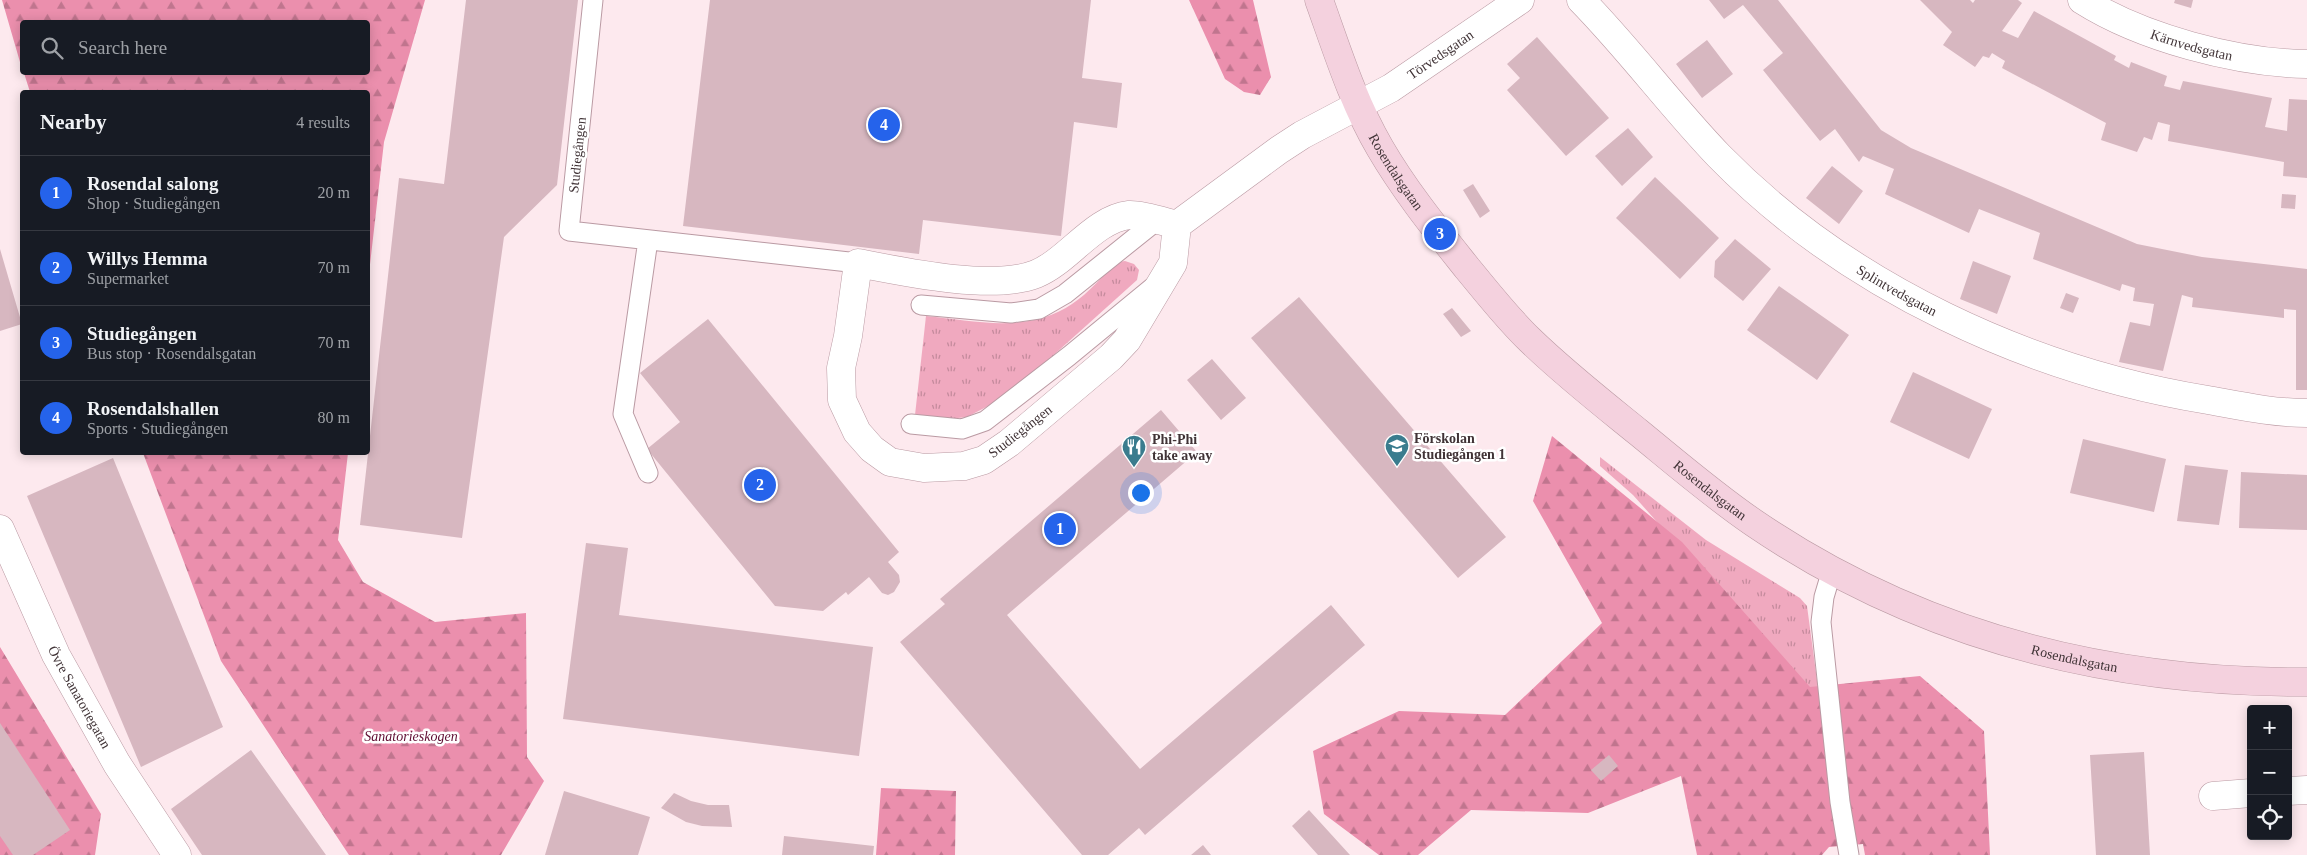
<!DOCTYPE html>
<meta charset="utf-8">
<style>
body{margin:0;font-family:"Times New Roman",serif;background:#20242c;color:#f1f3f6}
.controls{position:absolute;right:15px;bottom:15px;display:grid;overflow:hidden;border-radius:5px;box-shadow:0 2px 12px #0003}
.controls button{width:45px;height:45px;display:grid;place-items:center;padding:0;border:0;border-bottom:1px solid #363941;background:#171b24;color:#f1f3f6;font:25px sans-serif}
.you{position:absolute;left:1140px;top:492px;width:18px;height:18px;margin:-12px;border:4px solid #fff;border-radius:50%;background:#1a73e8;box-shadow:0 0 0 8px #1a73e833}
.badge{display:grid;place-items:center;width:32px;height:32px;border-radius:50%;background:#2563eb;color:#fff;font-size:16px;font-weight:700}
.pin{position:absolute;translate:-50% -50%;border:2px solid #fff;box-shadow:0 1px 5px #0006}
.list{margin:0;padding:0;list-style:none}
h2{display:flex;justify-content:space-between;align-items:center;height:65px;margin:0;padding:0 20px;font-size:21px}
h2 small{font-size:16px;font-weight:400;color:#9ea1a6}
.list li{display:grid;grid-template-columns:32px 1fr auto;gap:15px;align-items:center;box-sizing:border-box;height:75px;padding:0 20px;border-top:1px solid #363941}
.list b{display:block;font-size:19px;white-space:nowrap}
.list p{margin:0;font-size:16px;white-space:nowrap;color:#9ea1a6}
.list em{font-size:16px;font-style:normal;color:#9ea1a6}
.icon{flex:none;width:28px;height:28px;fill:none;stroke:currentColor;stroke-width:2;stroke-linecap:round;stroke-linejoin:round}
.map{position:relative;flex:none;width:2307px;height:855px;overflow:hidden}
.search{position:absolute;background:#171b24;box-shadow:0 2px 12px #0003;left:20px;top:20px;width:350px;height:55px;display:flex;align-items:center;gap:12px;box-sizing:border-box;padding:0 18px;border-radius:5px;color:#9ea1a6;font-size:19px}
.panel{position:absolute;background:#171b24;box-shadow:0 2px 12px #0003;left:20px;top:90px;width:350px;height:365px;border-radius:5px}
.map>svg:first-child{display:block}
.grass{fill:url(#grass-tufts)}
.forest{fill:url(#forest-firs)}
.building{fill:#d7b7c0}
.lines{fill:none;stroke-linecap:round;stroke-linejoin:round}
.lane-casing{stroke:#ba9aa3;stroke-width:21}
.street-casing{stroke:#ba9aa3;stroke-width:29}
.secondary-casing{stroke:#ba9aa3;stroke-width:29}
.lane{stroke:#fff;stroke-width:19}
.street{stroke:#fff;stroke-width:28}
.secondary{stroke:#f4d1de;stroke-width:28}
.labels{text-anchor:middle;stroke-width:5;stroke-linejoin:round;paint-order:stroke}
.street-label{font-size:14px;fill:#403336;stroke:#fff}
.poi-label{font-size:14px;font-weight:bold;fill:#403336;stroke:#fff;text-anchor:start}
.park-label{font-size:14px;font-style:italic;fill:#5f0d32;stroke:#fff}
</style>
<div class="map">
<svg width="2307" height="855" viewBox="0 0 2307 855">
<defs>
<pattern id="grass-tufts" width="24" height="20" patternUnits="userSpaceOnUse" patternTransform="scale(1.25)"><rect width="24" height="20" fill="#f0a9bf"/><path d="M3 7l-1-3M5 7V3M7 7l1-3M15 17l-1-3M17 17v-4M19 17l1-3" fill="none" stroke="#c48a9c"/></pattern>
<pattern id="forest-firs" width="22" height="20" patternUnits="userSpaceOnUse" patternTransform="scale(1.25)"><rect width="22" height="20" fill="#eb8fad"/><path d="M5 1l3.5 6h-7zM16 11l3.5 6h-7z" fill="#c0758e"/></pattern>
</defs>
<rect width="100%" height="100%" fill="#fde9ee"/>
<path class="grass" d="M1125,261l9,3 5,6 -2,10 -90,81 -57,44 -23,12 -27,3 -25,-5 11,-99c50,5 101,18 146,-12 17,-11 31,-29 46,-42z
M1600,457l106,83 94,58 7,8 24,178 -148,-233 -50,-56 -33,-29z"/>
<path class="forest" d="M2,0h423l-41,142 -16,140v-190h-338l-6,-19 344,-1v-50h-346v47z
M1189,0h64l18,77 -11,18 -16,-3 -19,-13z
M1552,436l130,106 128,145 110,-11 64,55 6,124h-125l-2,-11 -34,3 -7,8h-125l-16,-79 -93,37 -117,-3 -53,45h-39l-55,-41 -11,-63 86,-40 106,4 97,-92 -69,-122z
M143,453h205l-10,87 25,42 72,40 91,-9 1,144 17,24 -43,74h-152l-128,-194z
M0,647l101,167 -6,41h-95z
M881,788l75,3 -1,64h-79z"/>
<path class="building" d="M466,0h112l-21,185 -53,52 -42,301 -102,-13 39,-347 45,6z
M710,0h381l-9,78 40,5 -5,45 -43,-6 -13,114 -138,-16 -4,34 -236,-28z
M1709,0h69l103,130 30,18 226,96 65,13 105,12v121h-11v-80l-12,-1v9l-92,-11 1,-9 -11,-3 -19,76 -44,-9 11,-40 20,4 4,-22 -21,-3 2,-13 -13,-4 -2,7 -87,-32 7,-26 -61,-24 -10,24 -84,-39 9,-25 -31,-13 -4,6 -24,-33 -15,12 -57,-71 20,-17 -40,-48 -19,14z
M1920,0h50l3,3 2,-3h43l4,3 -20,28 16,7 16,-27 82,45 -2,4 15,8 2,-6 36,14 -3,10 16,4 3,-9 89,17 -7,29 22,4 2,-32 18,1v78l-24,-2 1,-14 -116,-21 2,-16 -12,-3 -6,18 -8,-3 -7,15 -36,-12 5,-17 -104,-55 3,-7 -13,-8 -3,5 -6,-2 -8,11 -32,-22 9,-13z
M2175,0h18l-2,8 -17,-5z
M1537,37l72,81 -43,38 -59,-66 13,-12 -13,-14z
M1707,40l26,34 -31,24 -26,-34z
M1628,128l25,29 -31,29 -27,-30z
M1832,166l31,25 -24,33 -33,-26z
M1655,177l64,61 -39,41 -64,-61z
M1473,184l17,27 -10,7 -17,-28z
M2282,194l14,1 -1,14 -14,-1z
M1735,239l36,30 -28,32 -29,-24 1,-16z
M0,249l22,75 -22,7z
M1973,261l38,15 -14,38 -37,-15z
M1779,286l70,49 -32,45 -70,-50z
M2066,293l13,5 -6,15 -13,-5z
M1299,297l207,240 -48,41 -207,-240z
M1452,308l19,23 -10,6 -18,-23z
M708,319l191,233 -11,10 11,13 1,7 -6,10 -6,3 -6,-2 -13,-16 -21,18 -2,-3 -23,19 -48,-5 -128,-157 33,-27 -40,-49z
M1212,359l34,39 -25,22 -34,-40z
M1913,372l79,37 -23,50 -79,-37z
M1161,410l36,42 -190,163 133,154 191,-164 34,40 -220,190 -6,-7 -31,27h-26l-182,-213 45,-38 -5,-5z
M2083,439l83,20 -12,53 -84,-19z
M113,458l110,269 -82,40 -114,-271z
M2185,465l43,5 -9,55 -42,-4z
M2241,472l66,3v55l-68,-2z
M586,543l42,5 -9,67 254,32 -14,109 -296,-37z
M0,723l70,107 -37,25h-20l-13,-19z
M251,750l75,105h-124l-31,-46z
M2144,752l6,103h-54l-6,-100z
M1609,755l9,11 -17,15 -10,-11z
M564,791l86,26 -12,38h-93z
M674,793l17,8 17,4h21l3,22 -30,-1 -16,-4 -25,-14z
M1309,810l41,45h-32l-26,-29z
M784,836l90,10 -1,9h-91z
M1203,845l8,10h-20z"/>
<g class="lines">
<defs>
<path id="lane" d="M593,0l-24,231 289,32
M648,240l-25,174 25,59
M921,305l90,8 28,-4 26,-15 91,-73
M911,424l51,5 23,-8 84,-65 84,-69
M1832,570l-8,27 -3,25 19,180 9,53"/>
<g id="street">
<path id="s1" d="M1581,0c49,50 90,106 138,156 128,131 311,215 489,244 33,6 65,13 99,13"/>
<path id="s2" d="M2082,0c60,38 155,63 225,64"/>
<path id="s3" d="M1177,225l-4,38 -46,77 -16,17 -102,86 -25,17 -20,6 -40,2 -34,-6 -18,-13 -15,-17 -15,-32 -1,-32 7,-32 10,-73c46,9 135,28 178,11 32,-13 58,-55 93,-59 12,-1 36,7 48,10l102,-75 23,-15 89,-47 129,-88"/>
<path id="s4" d="M0,529l56,126 61,109 60,91"/>
<path d="M2288,791l19,-1"/>
<path d="M2213,796l38,-3"/>
</g>
<g id="secondary">
<path id="s5" d="M1319,0c18,50 34,102 61,148 25,43 56,81 87,120 20,24 40,50 63,72 34,33 71,62 108,92 38,31 75,63 116,91 166,113 354,160 553,159"/>
</g>
</defs>
<use href="#lane" class="lane-casing"/>
<use href="#street" class="street-casing"/>
<use href="#secondary" class="secondary-casing"/>
<use href="#lane" class="lane"/>
<use href="#street" class="street"/>
<use href="#secondary" class="secondary"/>
</g>
<defs>
<symbol id="school-pin" viewBox="-11 -11 22 30"><path d="M0 17L-7.5 6A9.5 9.5 0 1 1 7.5 6Z" fill="#3a7c8e" stroke="#fff"/><path d="M0-5L7-2L0 1L-7-2ZM-4 1L0 2.5L4 1V4Q0 6-4 4Z" fill="#fff"/></symbol>
<symbol id="restaurant-pin" viewBox="-11 -11 22 30"><path d="M0 17L-7.5 6A9.5 9.5 0 1 1 7.5 6Z" fill="#3a7c8e" stroke="#fff"/><path d="M-5-6h1v4h1v-4h1v4h1v-4h1v5L-1.5 .5V6h-2V.5L-5-1ZM5-6V6H3V1.5H1.5Q1.5-4 5-6Z" fill="#fff"/></symbol>
</defs>
<g fill-rule="evenodd">
<use href="#school-pin" x="1383" y="432" width="28" height="38"/>
<use href="#restaurant-pin" x="1120" y="433" width="28" height="38"/>
</g>
<g class="labels">
<g class="street-label">
<text dy="5" stroke="none"><textPath href="#s2" startOffset="119">Kärnvedsgatan</textPath></text>
<text dy="5" stroke="none"><textPath href="#s3" startOffset="1284">Törvedsgatan</textPath></text>
<text transform="translate(577 155) rotate(-84)" y="5">Studiegången</text>
<text dy="5" stroke="none"><textPath href="#s5" startOffset="189">Rosendalsgatan</textPath></text>
<text dy="5" stroke="none"><textPath href="#s1" startOffset="432">Splintvedsgatan</textPath></text>
<text transform="translate(1020 431) rotate(-38)" y="5">Studiegången</text>
<text dy="5" stroke="none"><textPath href="#s5" startOffset="639">Rosendalsgatan</textPath></text>
<text dy="5" stroke="none"><textPath href="#s5" startOffset="1044">Rosendalsgatan</textPath></text>
<text dy="5" stroke="none"><textPath href="#s4" startOffset="186">Övre Sanatoriegatan</textPath></text>
</g>
<g class="poi-label">
<text x="1414" y="443">Förskolan<tspan x="1414" dy="16">Studiegången 1</tspan></text>
<text x="1152" y="444">Phi-Phi<tspan x="1152" dy="16">take away</tspan></text>
</g>
<g class="park-label">
<text x="411" y="741">Sanatorieskogen</text>
</g>
</g>
</svg>
<div class="controls">
<button>+</button>
<button>−</button>
<button><svg class="icon" aria-label="locate" viewBox="0 0 24 24"><circle cx="12" cy="12" r="6"/><path d="M12 2v4M12 18v4M2 12h4M18 12h4"/></svg></button>
</div>
<div class="you"></div>
<div class="pin badge" style="left:1060px;top:529px">1</div>
<div class="pin badge" style="left:760px;top:485px">2</div>
<div class="pin badge" style="left:1440px;top:234px">3</div>
<div class="pin badge" style="left:884px;top:125px">4</div>
<div class="search"><svg class="icon" aria-label="search" viewBox="0 0 24 24"><circle cx="10" cy="10" r="6"/><path d="M15 15l6 6"/></svg>Search here</div>
<section class="panel">
<h2>Nearby<small>4 results</small></h2>
<ul class="list">
<li><span class="badge">1</span><div><b>Rosendal salong</b><p>Shop · Studiegången</p></div><em>20 m</em></li>
<li><span class="badge">2</span><div><b>Willys Hemma</b><p>Supermarket</p></div><em>70 m</em></li>
<li><span class="badge">3</span><div><b>Studiegången</b><p>Bus stop · Rosendalsgatan</p></div><em>70 m</em></li>
<li><span class="badge">4</span><div><b>Rosendalshallen</b><p>Sports · Studiegången</p></div><em>80 m</em></li>
</ul>
</section>
</div>
